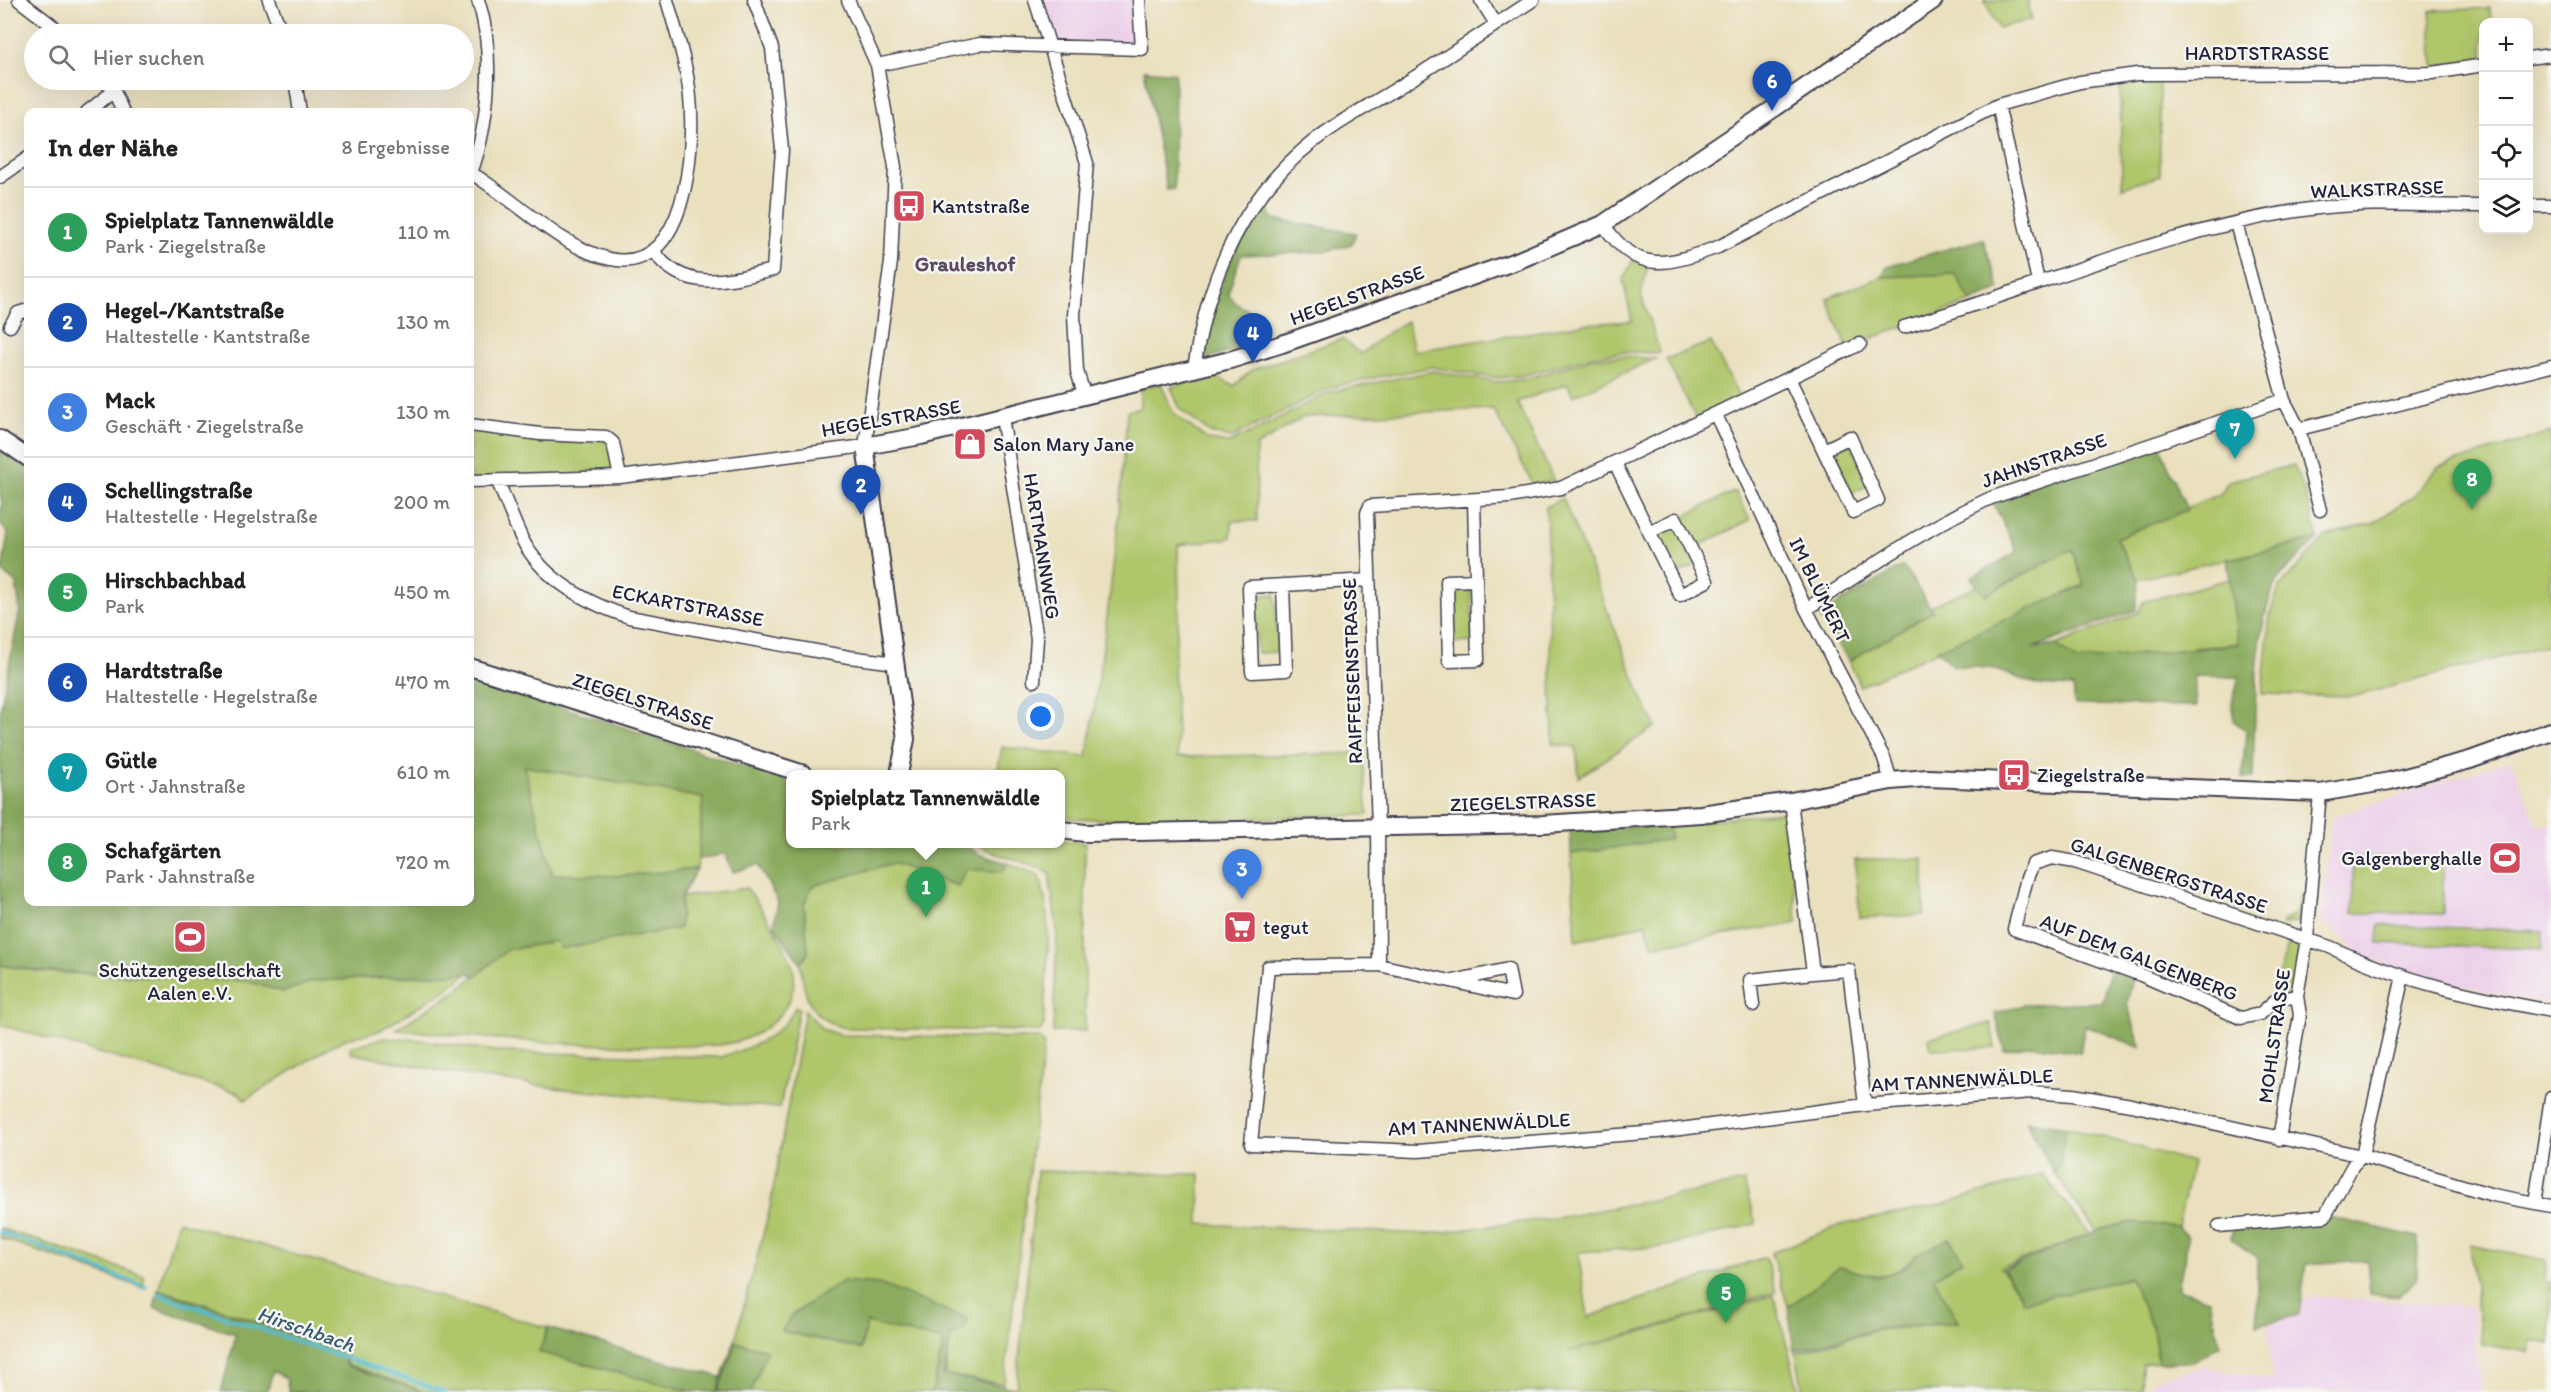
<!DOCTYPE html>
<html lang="de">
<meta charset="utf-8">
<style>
body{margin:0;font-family:Itim,sans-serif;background:#f2f2f2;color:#222}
.controls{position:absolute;right:18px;top:18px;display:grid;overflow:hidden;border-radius:12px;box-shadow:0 6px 24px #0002}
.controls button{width:54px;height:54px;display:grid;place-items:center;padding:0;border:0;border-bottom:2px solid #e0e0e0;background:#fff;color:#222;font:30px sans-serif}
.you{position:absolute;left:1041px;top:717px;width:21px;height:21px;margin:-15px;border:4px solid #fff;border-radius:50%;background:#1a73e8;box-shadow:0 0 0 9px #1a73e833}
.badge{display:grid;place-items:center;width:39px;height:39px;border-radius:50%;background:#1a73e8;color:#fff;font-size:20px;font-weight:700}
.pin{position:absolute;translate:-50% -50px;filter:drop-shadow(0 2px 3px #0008)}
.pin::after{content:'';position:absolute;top:32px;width:21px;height:18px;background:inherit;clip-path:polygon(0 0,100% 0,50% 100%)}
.popup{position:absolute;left:786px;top:770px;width:279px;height:78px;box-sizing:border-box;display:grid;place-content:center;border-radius:12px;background:#fff;filter:drop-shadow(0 2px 4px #0005);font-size:20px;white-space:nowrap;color:#767676}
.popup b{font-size:22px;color:#222}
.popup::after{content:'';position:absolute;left:50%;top:100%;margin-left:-12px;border:12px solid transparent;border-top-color:#fff}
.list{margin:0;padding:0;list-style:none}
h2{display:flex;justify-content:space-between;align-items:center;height:78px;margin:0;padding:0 24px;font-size:26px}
h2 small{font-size:20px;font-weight:400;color:#767676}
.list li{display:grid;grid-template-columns:39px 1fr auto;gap:18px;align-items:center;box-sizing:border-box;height:90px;padding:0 24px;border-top:2px solid #e0e0e0}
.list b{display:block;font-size:22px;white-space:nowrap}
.list p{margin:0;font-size:20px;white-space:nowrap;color:#767676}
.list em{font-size:20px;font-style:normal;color:#767676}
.icon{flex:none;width:33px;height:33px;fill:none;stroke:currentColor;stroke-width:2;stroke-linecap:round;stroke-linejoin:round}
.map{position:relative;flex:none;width:2551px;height:1392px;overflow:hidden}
.search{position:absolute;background:#fff;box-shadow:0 6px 24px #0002;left:24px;top:24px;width:450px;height:66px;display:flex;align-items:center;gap:15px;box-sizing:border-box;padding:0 21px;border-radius:33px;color:#767676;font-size:22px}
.panel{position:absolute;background:#fff;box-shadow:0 6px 24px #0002;left:24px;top:108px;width:450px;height:798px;border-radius:12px}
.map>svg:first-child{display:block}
.built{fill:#edd1e9}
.green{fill:#afc66a;stroke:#687452;stroke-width:1.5}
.forest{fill:#8bab5e;stroke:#56664c;stroke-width:1.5}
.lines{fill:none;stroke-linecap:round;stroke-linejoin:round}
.stream{stroke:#52bbcf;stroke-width:4}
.street-casing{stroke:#403e4e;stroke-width:15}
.secondary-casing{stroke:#403e4e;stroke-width:20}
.street{stroke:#fff;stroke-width:12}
.secondary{stroke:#fff;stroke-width:16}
.labels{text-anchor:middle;stroke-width:5;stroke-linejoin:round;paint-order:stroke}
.street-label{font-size:20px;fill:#22223b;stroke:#f6f6f2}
.poi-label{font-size:20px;fill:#22223b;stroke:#f6f6f2;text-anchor:start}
.neighbourhood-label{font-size:21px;font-weight:bold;fill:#5b4b65;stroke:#f6f6f2}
.water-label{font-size:21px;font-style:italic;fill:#33586f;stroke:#f6f6f2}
</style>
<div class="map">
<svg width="2551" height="1392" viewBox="0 0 2551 1392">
<rect width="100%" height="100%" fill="#f6f6f2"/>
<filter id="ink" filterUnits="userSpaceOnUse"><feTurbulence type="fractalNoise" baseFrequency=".0167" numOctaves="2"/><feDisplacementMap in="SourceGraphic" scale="12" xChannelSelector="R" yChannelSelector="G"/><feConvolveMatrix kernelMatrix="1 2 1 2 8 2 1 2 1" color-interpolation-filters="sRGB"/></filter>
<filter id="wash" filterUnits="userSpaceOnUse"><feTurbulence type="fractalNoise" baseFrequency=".008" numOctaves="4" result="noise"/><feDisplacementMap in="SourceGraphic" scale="24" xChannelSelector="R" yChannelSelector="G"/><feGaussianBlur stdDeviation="1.35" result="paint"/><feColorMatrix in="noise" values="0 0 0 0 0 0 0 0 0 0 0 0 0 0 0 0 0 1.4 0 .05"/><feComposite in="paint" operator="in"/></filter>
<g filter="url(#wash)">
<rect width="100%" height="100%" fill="#eae0bd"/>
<path class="built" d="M1040,0h91l5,44 -81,-2z
M2511,760l26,65h14v179l-60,-11 -125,-35 -45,-38 11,-103z
M2310,1296l162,11 9,85h-340l19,-15 46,-10 67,13 -6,-55 32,-10 1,-12z"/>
<path class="green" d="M1984,0h44l3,20 -33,8z
M2490,8l1,14h-7l-1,38 -49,7 -4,-56z
M2160,78v98l-38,12 -2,-108z
M1633,260l15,5 -7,30 19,58 -37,-1 -30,4 -72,20 -26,2 -63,-11 -58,11 -45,10 -98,50 -21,-5 -30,-24 -9,-22 44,-11 19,10 18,-16 90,-31 19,15 23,-19 23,-14 7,30 170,-27 48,-3 -9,-41z
M1955,274l16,28 -124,45 -20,-49 55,-21z
M1711,342l29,57 -44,20 -30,-60z
M1625,356l30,3 -82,37 -6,-12 -50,18 37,79 -21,3 -40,-75 -190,8 -47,30 1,74h-25l-1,17 -53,7 1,61 -5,62 4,89 185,-4 5,62 -215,6 -92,-3v-44h-64l5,-27 85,10c18,-115 33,-229 40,-346l13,-3v-20l21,-5 12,30 35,27 22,3 100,-51 103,-21 63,11 26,-2 72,-22z
M470,425l136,12 14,40 -150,4z
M2551,432v212l-195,52 -94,-2 8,-80 9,-26 47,-52 47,-13 41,-27 25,-29z
M1849,441l20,44 -21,10 -20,-43z
M2294,465l11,29 13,45 -180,40 -22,-41 104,-44 9,-13z
M1735,491l15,29 -55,28 -15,-30z
M1563,498l81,205 12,23 -77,51 -3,-30 -23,-3 -7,-237z
M1675,522l21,43 -22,11 -21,-42z
M2072,548l13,37 -225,101 -11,-25 84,-50 -3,-5 47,-20 9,9z
M2230,579l8,64 -162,19 -20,-17 83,-33 4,-10z
M1451,586h20l2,56 -20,1z
M1275,594l3,58 -21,1 -2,-57z
M523,766l181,32 -7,71 -80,7 -65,-2z
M1787,811l10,112 -145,23 -6,-22 -70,17 -5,-87 99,-15 -1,-14z
M1061,840l24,3v188l-32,1 4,-102 -8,-57c-22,-14 -51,-14 -71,-29h83z
M2353,857l90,1v56l-90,-1z
M1855,859h69v56l-64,3z
M893,863l65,23 8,-17 37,2 4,-8 32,12c16,48 6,100 5,150l-4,6 -196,-3c-37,-11 -38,-31 -44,-65l8,-10 -4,-49 8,-18z
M747,888c13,19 46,65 47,87 2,30 -23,54 -49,64 -26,10 -59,6 -86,7 -90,0 -174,-7 -263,-17l60,-38 51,-41 50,-9 4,7 119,-20 1,-31z
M2301,894l3,3 -3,17 -4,8 -15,3v-3l13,-7z
M2379,925l164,6 -1,18 -164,-6z
M2291,937l14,4 -10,53 -18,3 -4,-7z
M0,965l43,7 204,9 36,11 31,-11 153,-8 -18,15 -70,43 -31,7 -17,8 -86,54 -6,-7 -239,-68z
M796,1006l3,2 -19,100 -217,-19 -107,-15 -105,-21 -1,-6 33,-9 38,2 81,12 219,5c31,-10 60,-19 75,-51z
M805,1010l17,19 18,6 199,3 5,6 -40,340 -59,-9 4,-25 -8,28 65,14h-290l19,-52 35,-132z
M1991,1023l4,25 -64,1 -2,-11z
M2067,1127l125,35 -14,64 -52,-3 -30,8 -42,-58 6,-7z
M1037,1171l163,3 -1,50 228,10 142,-18 175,-34 12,42 -94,23 -84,5 10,65 177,-60 11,35 -208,60 206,-57 25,97h-783z
M2043,1174l46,60 -88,34 24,34 105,-24 23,51 5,33 -16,2 -1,26 -338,2 -7,-39 82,-23 80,-8 -25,-44 29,-18 -48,-4c-22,28 -45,19 -75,11 -18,13 -32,28 -51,39l-17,-53 69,-28 100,-20z
M178,1221l370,107 -8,24 154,40h-268l-80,-28 1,-11 -3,-3 -186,-61z
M0,1228l144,48 -1,12 -143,-50z
M2470,1245l76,15 -1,22 6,1v61l-21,-4 -1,12 -47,-8z"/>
<path class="forest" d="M1144,70l31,3 -1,116 -7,1z
M1265,202l8,17 83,14 -4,11 -29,8 -82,3 -13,38 8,11 26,13 4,26 -62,16c7,-59 26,-108 61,-157z
M1983,239l17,50 -29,13 -16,-28 -73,3 5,-11z
M2158,441l29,69 -71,28 22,41 -2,31 -103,38 23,-3 21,16 161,-17 -11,-84 91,-21c-13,13 -32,27 -41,43 -24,40 -22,147 -24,196h-11l4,-47 -12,-10 -2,-18 7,-26 -45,-1 2,30 -121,-1 -2,-18 -34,-2 -49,-17 -36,-2 -17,-16 147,-65 -12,-36 -87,46 -14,-17 46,-26 -26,-54z
M0,450l28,18v434h442v-225l321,105v62h174l13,10 29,9 -4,9 -36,-3 -9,17 -65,-23 -81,23 -8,18 4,49 -8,10 -26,-38 4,-23 -20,-37 -25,7 -9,-19 -13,5 -13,1 5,-61 -179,-32 28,108 65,2 80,-7 -16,28 -1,31 -120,21 -3,-8 -50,9 -31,26 -9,-3 -153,8 -31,11 -36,-11 -204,-10 -43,-6v-254l20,-101 -4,-27 -14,-11 6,-39 -8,-9 2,-24 -2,-3z
M1903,566l30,45 -84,50 -30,-46z
M1669,825l1,14 -99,15 -1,-25z
M2110,970l23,8 -6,25 14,45 -56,-23 -5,28 -46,-8 -30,5 -9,-37 29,-8 79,-3z
M2026,1121l41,6 -7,39 -6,7z
M2325,1216l93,21 -1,42 -19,18 -28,-3 -3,-34 -61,4 -7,51 -42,10v-67l-26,-19 2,-12z
M2126,1223l52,3 9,11 -2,25 -7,19v8l31,10 11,46 -26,17h-36l-5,-33 -23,-51 -106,24 -20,-33 92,-38z
M1949,1238l14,22 -29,18 24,44 -80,7 -84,22 -6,-45c19,-11 33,-26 51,-39l40,10 26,-9 9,-12z
M843,1281l36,3 89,35 -4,11 -13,6 -7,39 70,13 -1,4h-81l12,-51 -77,-18 -6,26 -80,-18 12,-17z
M158,1290l186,61 1,14 79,27h-135l-3,-14 -13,-7 -6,21h-46l15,-58 -82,-26z
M548,1328l173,49 -5,15h-23l-154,-40z
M736,1342l31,8 -16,42h-33z"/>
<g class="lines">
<path class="stream" d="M0,1232l146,55
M158,1294l287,98"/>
</g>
</g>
<g filter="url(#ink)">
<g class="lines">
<defs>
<path id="street" d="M19,0l44,34
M269,0l13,34
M1035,0l52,163 -13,152 3,56 7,23
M1481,0l15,24
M2528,58l23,-3
M877,65l103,-21 162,5 -3,-49
M104,80l10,11 9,21
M295,80l5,32
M1998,105l40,176
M87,112l27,-21
M471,173c44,26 89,75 139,86 77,17 85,-111 80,-162 -3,-33 -14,-65 -23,-97
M471,173c18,-49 24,-123 7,-173
M0,177l28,-19
M2528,206h23
M2236,223l48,177 15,29 252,-63
M1603,224c35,51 62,42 115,23l280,-142 82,-23 57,-8 295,-1 52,-8
M654,252c31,42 75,28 119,18l9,-120 -10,-102 -18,-48
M10,326l8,-13 10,-3
M1904,327c135,-40 266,-99 406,-118 57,-8 116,-3 174,-3
M1860,344l-299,144 -52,9 -139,9 -3,7 11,315 1,137 -111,2 -17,177 167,7 239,-19 208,-27 167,-13 41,3 58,10 231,51 131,39 58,11
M1194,369c13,-90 47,-171 120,-228 26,-21 57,-36 85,-54 45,-28 90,-58 134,-87
M1789,378l64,134 25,-12 -28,-63 -26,13
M1716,415l90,194 78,149 7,23
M1002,417l35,222 -3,42
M470,425l70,9 66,3 7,6 7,34
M2299,429l21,81
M1615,463l65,132 27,-14 -31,-62 -27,13
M470,481l150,-4 245,-31 26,-184 4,-95 -18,-102 -29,-65
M498,482c8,19 15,38 24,57 21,41 65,64 107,78l220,40 47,6
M1474,500l4,160 -29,1 -2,-80 29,-1
M1283,586l3,84 -34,2 -3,-85 119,-7
M1806,609c60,-39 119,-81 185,-111l293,-98
M1791,801l22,172 36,-3 16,135
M1379,965l134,30 -5,-26 -55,12
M2297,996l-21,4 -16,14 -19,4 -100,-43 -127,-46 13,-51 6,-14 19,-6 23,4 255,85c69,34 146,50 221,64
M1753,1005l-3,-25 63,-7
M2279,1139l21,-124 -3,-19 10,-57 13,-146
M2535,1203l16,-105
M2219,1226l106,-10 28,-51 9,-9 41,-180"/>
<path id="secondary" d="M0,439l28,19
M470,667l334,107
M899,774l7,-35 -41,-293 56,-10 309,-76 52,-16 237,-84 84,-36 331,-224
M1061,830l24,3 458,-9 158,-10 90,-13 100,-20 37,-3 392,15 70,-12 80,-21 81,-29"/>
</defs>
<use href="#street" class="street-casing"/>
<use href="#secondary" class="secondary-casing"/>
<use href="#street" class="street"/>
<use href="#secondary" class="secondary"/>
</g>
</g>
<defs>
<symbol id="bus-square" viewBox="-11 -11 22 22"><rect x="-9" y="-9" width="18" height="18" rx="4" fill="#d1495b" stroke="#f6f6f2"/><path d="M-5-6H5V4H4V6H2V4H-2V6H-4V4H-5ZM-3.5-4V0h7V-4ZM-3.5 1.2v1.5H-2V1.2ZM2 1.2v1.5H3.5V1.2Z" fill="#fff"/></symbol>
<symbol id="shop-square" viewBox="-11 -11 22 22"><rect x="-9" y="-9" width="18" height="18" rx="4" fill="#d1495b" stroke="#f6f6f2"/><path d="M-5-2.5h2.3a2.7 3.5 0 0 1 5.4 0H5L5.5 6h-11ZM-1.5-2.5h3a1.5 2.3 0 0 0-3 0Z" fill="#fff"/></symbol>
<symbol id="stadium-square" viewBox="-11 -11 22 22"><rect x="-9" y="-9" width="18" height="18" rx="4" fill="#d1495b" stroke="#f6f6f2"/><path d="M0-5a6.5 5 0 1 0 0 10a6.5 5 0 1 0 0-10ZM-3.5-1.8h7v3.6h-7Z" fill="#fff"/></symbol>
<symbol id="supermarket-square" viewBox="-11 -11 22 22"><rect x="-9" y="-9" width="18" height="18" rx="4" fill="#d1495b" stroke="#f6f6f2"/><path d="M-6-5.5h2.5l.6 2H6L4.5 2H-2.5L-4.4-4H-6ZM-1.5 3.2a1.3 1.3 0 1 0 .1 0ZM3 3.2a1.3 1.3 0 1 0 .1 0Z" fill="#fff"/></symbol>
</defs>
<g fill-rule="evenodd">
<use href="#bus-square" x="890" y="187" width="38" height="38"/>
<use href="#shop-square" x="951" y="425" width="38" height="38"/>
<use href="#bus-square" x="1995" y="756" width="38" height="38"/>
<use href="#stadium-square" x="2486" y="839" width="38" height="38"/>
<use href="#supermarket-square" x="1221" y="908" width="38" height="38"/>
<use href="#stadium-square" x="171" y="918" width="38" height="38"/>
</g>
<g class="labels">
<g class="street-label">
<text x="2257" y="60">HARDTSTRASSE</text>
<text transform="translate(2377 189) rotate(-2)" y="7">WALKSTRASSE</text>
<text transform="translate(1357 295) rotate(-20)" y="7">HEGELSTRASSE</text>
<text transform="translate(891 418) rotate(-10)" y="7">HEGELSTRASSE</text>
<text transform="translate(2044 460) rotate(-19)" y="7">JAHNSTRASSE</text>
<text transform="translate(1042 546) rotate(81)" y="7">HARTMANNWEG</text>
<text transform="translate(1820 590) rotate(64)" y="7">IM BLÜMERT</text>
<text transform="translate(688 605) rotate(11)" y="7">ECKARTSTRASSE</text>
<text transform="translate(1352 671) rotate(-92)" y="7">RAIFFEISENSTRASSE</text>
<text transform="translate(643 701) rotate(18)" y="7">ZIEGELSTRASSE</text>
<text transform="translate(1523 802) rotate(-2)" y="7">ZIEGELSTRASSE</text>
<text transform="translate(2169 875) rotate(18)" y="7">GALGENBERGSTRASSE</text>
<text transform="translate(2139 957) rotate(21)" y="7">AUF DEM GALGENBERG</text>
<text transform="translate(2274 1036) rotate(-82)" y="7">MOHLSTRASSE</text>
<text transform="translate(1962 1080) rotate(-3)" y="7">AM TANNENWÄLDLE</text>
<text transform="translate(1479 1124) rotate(-3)" y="7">AM TANNENWÄLDLE</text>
</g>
<g class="poi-label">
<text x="932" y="213">Kantstraße</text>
<text x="993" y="451">Salon Mary Jane</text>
<text x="2037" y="782">Ziegelstraße</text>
<text x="2482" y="865" text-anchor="end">Galgenberghalle</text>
<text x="1263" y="934">tegut</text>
<text x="190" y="977" text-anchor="middle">Schützengesellschaft<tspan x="190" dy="23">Aalen e.V.</tspan></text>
</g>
<g class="neighbourhood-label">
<text x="965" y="271">Grauleshof</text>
</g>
<g class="water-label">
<text transform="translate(306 1329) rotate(19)" y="7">Hirschbach</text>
</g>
</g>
</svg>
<div class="controls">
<button>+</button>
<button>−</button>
<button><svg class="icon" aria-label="locate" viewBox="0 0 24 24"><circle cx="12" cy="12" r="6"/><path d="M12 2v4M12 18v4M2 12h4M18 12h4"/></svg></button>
<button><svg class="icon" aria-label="layers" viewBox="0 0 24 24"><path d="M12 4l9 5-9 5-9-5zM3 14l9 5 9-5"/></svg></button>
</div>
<div class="you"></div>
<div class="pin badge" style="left:926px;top:917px;background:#2e9e5b">1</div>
<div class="popup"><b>Spielplatz Tannenwäldle</b>Park</div>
<div class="pin badge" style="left:861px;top:515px;background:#1a4fb4">2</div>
<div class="pin badge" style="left:1242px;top:899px;background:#3f7fe0">3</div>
<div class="pin badge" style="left:1253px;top:363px;background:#1a4fb4">4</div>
<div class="pin badge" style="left:1726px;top:1323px;background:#2e9e5b">5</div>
<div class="pin badge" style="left:1772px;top:111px;background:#1a4fb4">6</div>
<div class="pin badge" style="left:2235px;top:459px;background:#0f9aa8">7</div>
<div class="pin badge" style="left:2472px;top:509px;background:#2e9e5b">8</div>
<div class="search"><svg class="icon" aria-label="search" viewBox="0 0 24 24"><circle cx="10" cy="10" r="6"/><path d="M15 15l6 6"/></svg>Hier suchen</div>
<section class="panel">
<h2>In der Nähe<small>8 Ergebnisse</small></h2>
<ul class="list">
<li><span class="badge" style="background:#2e9e5b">1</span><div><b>Spielplatz Tannenwäldle</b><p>Park · Ziegelstraße</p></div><em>110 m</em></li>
<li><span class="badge" style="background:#1a4fb4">2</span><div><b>Hegel-/Kantstraße</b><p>Haltestelle · Kantstraße</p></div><em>130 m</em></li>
<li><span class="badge" style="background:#3f7fe0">3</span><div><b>Mack</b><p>Geschäft · Ziegelstraße</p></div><em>130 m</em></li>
<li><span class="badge" style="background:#1a4fb4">4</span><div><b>Schellingstraße</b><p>Haltestelle · Hegelstraße</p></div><em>200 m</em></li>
<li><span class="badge" style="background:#2e9e5b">5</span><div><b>Hirschbachbad</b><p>Park</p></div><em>450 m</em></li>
<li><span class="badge" style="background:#1a4fb4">6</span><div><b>Hardtstraße</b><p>Haltestelle · Hegelstraße</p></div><em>470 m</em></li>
<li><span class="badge" style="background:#0f9aa8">7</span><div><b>Gütle</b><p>Ort · Jahnstraße</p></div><em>610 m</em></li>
<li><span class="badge" style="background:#2e9e5b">8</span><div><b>Schafgärten</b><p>Park · Jahnstraße</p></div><em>720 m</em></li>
</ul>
</section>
</div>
